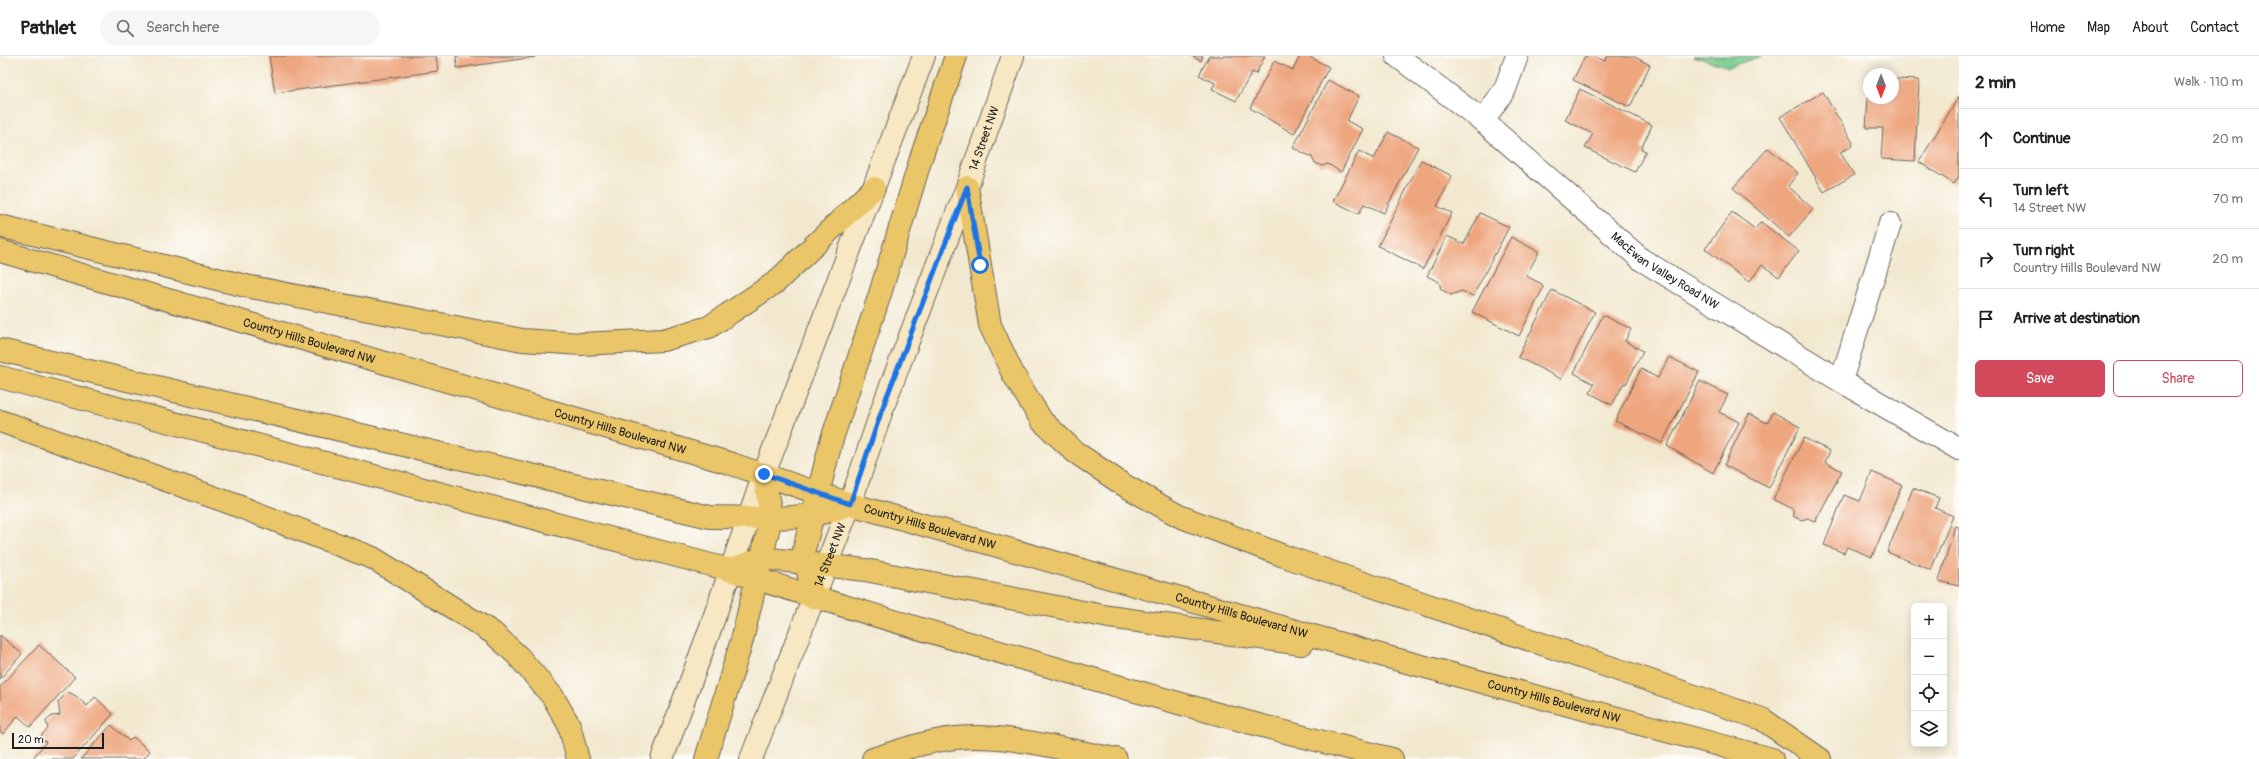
<!DOCTYPE html>
<meta charset="utf-8">
<style>
body{margin:0;font-family:Pangolin,sans-serif;background:#f6f6f6;color:#202124}
.controls{position:absolute;right:12px;bottom:12px;display:grid;overflow:hidden;border-radius:6px;box-shadow:0 2px 10px #0003}
.controls button{width:36px;height:36px;display:grid;place-items:center;padding:0;border:0;border-bottom:1px solid #e0e0e0;background:#fff;color:#202124;font:20px sans-serif}
.compass{position:absolute;left:1863px;top:12px;width:36px;height:36px;border-radius:50%;background:#fff;box-shadow:0 2px 10px #0003;rotate:180deg}
.scale{position:absolute;left:12px;bottom:10px;width:92px;box-sizing:border-box;padding-left:4px;border:2px solid #1c1c1c;border-top:0;font-size:11px;line-height:14px;white-space:nowrap;color:#1c1c1c;-webkit-text-stroke:3px #fdfcf7;paint-order:stroke}
.stop{position:absolute;width:12px;height:12px;margin:-9px;border:3px solid #1a73e8;border-radius:50%;background:#fff}
.stop.end{background:#1a73e8;border-color:#fff;box-shadow:0 1px 4px #0008}
.list{margin:0;padding:0;list-style:none}
h2{display:flex;justify-content:space-between;align-items:center;height:52px;margin:0;padding:0 16px;font-size:17px}
h2 small{font-size:13px;font-weight:400;color:#757577}
.list li{display:grid;grid-template-columns:26px 1fr auto;gap:12px;align-items:center;box-sizing:border-box;height:60px;padding:0 16px;border-top:1px solid #e0e0e0}
.list b{display:block;font-size:15px;white-space:nowrap}
.list p{margin:0;font-size:13px;white-space:nowrap;color:#757577}
.list em{font-size:13px;font-style:normal;color:#757577}
.actions{display:flex;gap:8px;padding:12px 16px}
.actions a{flex:1;padding:9px 0;border:1px solid #d1495b;border-radius:6px;text-align:center;font-size:14px;color:#d1495b}
.actions .main{background:#d1495b;color:#fff}
.icon{flex:none;width:22px;height:22px;fill:none;stroke:currentColor;stroke-width:2;stroke-linecap:round;stroke-linejoin:round}
.map{position:relative;flex:none;width:1959px;height:703px;overflow:hidden}
header{display:flex;align-items:center;gap:24px;box-sizing:border-box;height:56px;padding:0 20px;background:#fff;border-bottom:1px solid #e0e0e0}
header strong{font-size:19px}
nav{display:flex;gap:22px;margin-inline-start:auto;font-size:14px}
.search{width:280px;height:36px;background:#f6f6f6;display:flex;align-items:center;gap:10px;box-sizing:border-box;padding:0 14px;border-radius:22px;color:#757577;font-size:15px}
main{display:flex}
aside{flex:1;background:#fff}
.map>svg:first-child{display:block}
.green{fill:#7acc8e;stroke:#4b7455}
.building{fill:#eea67f}
.lines{fill:none;stroke-linecap:round;stroke-linejoin:round}
.street-casing{stroke:#67635b;stroke-width:24}
.secondary-casing{stroke:#67635b;stroke-width:24}
.primary-casing{stroke:#67635b;stroke-width:24}
.street{stroke:#fff;stroke-width:22}
.secondary{stroke:#f7e8c3;stroke-width:22}
.primary{stroke:#eac669;stroke-width:22}
.route{stroke:#1a73e8;stroke-width:5}
.labels{text-anchor:middle;stroke-width:3;stroke-linejoin:round;paint-order:stroke}
.street-label{font-size:12px;fill:#1c1c1c;stroke:#fdfcf7}
</style>
<header>
<strong>Pathlet</strong>
<div class="search"><svg class="icon" aria-label="search" viewBox="0 0 24 24"><circle cx="10" cy="10" r="6"/><path d="M15 15l6 6"/></svg>Search here</div>
<nav><a>Home</a><a>Map</a><a>About</a><a>Contact</a></nav>
</header>
<main>
<div class="map">
<svg width="1959" height="703" viewBox="0 0 1959 703">
<rect width="100%" height="100%" fill="#fdfcf7"/>
<filter id="ink" filterUnits="userSpaceOnUse"><feTurbulence type="fractalNoise" baseFrequency=".025" numOctaves="2"/><feDisplacementMap in="SourceGraphic" scale="8" xChannelSelector="R" yChannelSelector="G"/><feConvolveMatrix kernelMatrix="1 2 1 2 8 2 1 2 1" color-interpolation-filters="sRGB"/></filter>
<filter id="wash" filterUnits="userSpaceOnUse"><feTurbulence type="fractalNoise" baseFrequency=".012" numOctaves="4" result="noise"/><feDisplacementMap in="SourceGraphic" scale="16" xChannelSelector="R" yChannelSelector="G"/><feGaussianBlur stdDeviation="0.9" result="paint"/><feColorMatrix in="noise" values="0 0 0 0 0 0 0 0 0 0 0 0 0 0 0 0 0 1.4 0 .05"/><feComposite in="paint" operator="in"/></filter>
<g filter="url(#wash)">
<rect width="100%" height="100%" fill="#f2e8cf"/>
<path class="green" d="M1693,0h69l-34,11z"/>
<g id="blocks">
<path class="building" d="M269,0h167l2,15 -163,22z
M456,0h79v1l-78,11z
M1191,0h12l-2,5z
M1209,0h56l-9,18 -4,-2 -16,29 -24,-12 3,-6 -16,-8z
M1300,0h8l21,11 -35,67 -44,-26 24,-47 19,9z
M1585,0h8l12,5 3,-5h25l17,9 -20,42 -57,-27z
M1893,23l26,1 -4,81 -34,-2 2,-31h-17l2,-30h25z
M1328,24l31,16 -12,25 16,8 -22,43 -13,-8 -6,2 -8,-4 -2,-5 -19,-9z
M1580,33l72,36 -11,24 5,2 -11,21 -50,-24 8,-14 -28,-14z
M1823,36l30,51 -2,4 -11,5 14,23 -30,17 -44,-75z
M1959,40v80l-5,8 -35,-22z
M1388,76l30,15 -34,66 -20,-9 -5,10 -26,-13 26,-50 15,8z
M1768,92l30,25 -10,13 25,23 -24,28 -56,-49z
M1421,104l31,16 -15,30 15,7 -29,56 -45,-23z
M1732,156l23,17 6,-7 38,29 -20,26 -17,-12 -13,17 -44,-33z
M1480,157l29,14 -36,69 -11,-5 -11,4 -10,-6 -2,-7 -12,-6 20,-40 17,8z
M1511,181l28,15 -13,24 16,8 1,4 -24,48 -47,-24z
M1552,234l43,22 -34,67 -43,-22z
M1603,259l28,14 -6,12 18,10 -17,33 -2,-1 -12,22 -22,-12 4,-9 -20,-11z
M1669,301l30,15 -37,71 -47,-22 26,-52 17,9z
M1700,325l28,14 -9,17 20,10 -26,51 -46,-27z
M1773,356l27,15 -31,61 -45,-23 25,-51 18,9z
M1804,382l26,13 -5,11 17,9 -27,51 -7,-4 -6,2 -8,-3 -1,-8 -20,-10z
M1872,416l30,13 -30,72 -25,-10 -3,6 -20,-8 20,-50 16,6z
M1913,432l26,10 -4,10 18,8 -22,54 -44,-18z
M1955,470l4,1v59l-20,-5z
M0,579l22,19 -22,25z
M39,589l36,32 -45,50 -12,-11 -15,18 -3,-3v-44z
M68,636l8,4 11,10 8,-9 18,17 -40,45h-41l14,-17 -6,-5 8,-9 -2,-7 6,-5 8,-1 -2,-13z
M111,669l18,16 4,-4 17,14 -7,8h-62z"/>
</g>
</g>
<g filter="url(#ink)">
<use href="#blocks" fill-opacity="0" stroke="#67635b" stroke-width="1"/>
<g class="lines">
<defs>
<g id="street">
<path id="s1" d="M1397,0l86,65 159,139 199,121 118,68"/>
<path d="M1483,65l22,-32 12,-33"/>
<path d="M1841,325l49,-157"/>
</g>
<g id="secondary">
<path d="M662,703l47,-127 55,-158 160,-418"/>
<path id="s2" d="M751,703l99,-255 34,-100 83,-217 46,-131"/>
</g>
<g id="primary">
<path d="M967,131l23,138 23,49 29,47 33,31 47,32 57,32 105,40 478,163 58,40"/>
<path d="M0,170l246,60 276,54 59,4 82,-4 46,-13 67,-45 98,-94"/>
<path id="s3" d="M0,195l729,212 121,41 534,152 388,103"/>
<path d="M0,294l710,167c46,0 97,6 140,-13"/>
<path d="M0,321l730,193c100,33 200,62 301,91 120,35 240,69 361,98"/>
<path d="M0,365l230,82 143,55 120,75 25,23 35,41 16,28 9,34"/>
<path d="M730,514l32,-12 103,12 244,47 193,27"/>
<path d="M813,542l-9,-48 27,-108 48,-145 43,-142 34,-99"/>
<path d="M706,703l36,-119 29,-122 -7,-44"/>
<path d="M873,703c27,-9 54,-18 83,-21 52,-5 108,12 160,21"/>
</g>
</defs>
<use href="#street" class="street-casing"/>
<use href="#secondary" class="secondary-casing"/>
<use href="#primary" class="primary-casing"/>
<use href="#street" class="street"/>
<use href="#secondary" class="secondary"/>
<use href="#primary" class="primary"/>
</g>
</g>
<g class="lines" filter="url(#ink)">
<path class="route" d="M764,418l86,30 34,-100 83,-217 13,78"/>
</g>
<g class="labels">
<g class="street-label">
<text dy="4" stroke="none"><textPath href="#s2" startOffset="663">14 Street NW</textPath></text>
<text dy="4" stroke="none"><textPath href="#s1" startOffset="344">MacEwan Valley Road NW</textPath></text>
<text dy="4" stroke="none"><textPath href="#s3" startOffset="322">Country Hills Boulevard NW</textPath></text>
<text dy="4" stroke="none"><textPath href="#s3" startOffset="646">Country Hills Boulevard NW</textPath></text>
<text dy="4" stroke="none"><textPath href="#s3" startOffset="970">Country Hills Boulevard NW</textPath></text>
<text dy="4" stroke="none"><textPath href="#s2" startOffset="219">14 Street NW</textPath></text>
<text dy="4" stroke="none"><textPath href="#s3" startOffset="1294">Country Hills Boulevard NW</textPath></text>
<text dy="4" stroke="none"><textPath href="#s3" startOffset="1618">Country Hills Boulevard NW</textPath></text>
</g>
</g>
</svg>
<div class="controls">
<button>+</button>
<button>−</button>
<button><svg class="icon" aria-label="locate" viewBox="0 0 24 24"><circle cx="12" cy="12" r="6"/><path d="M12 2v4M12 18v4M2 12h4M18 12h4"/></svg></button>
<button><svg class="icon" aria-label="layers" viewBox="0 0 24 24"><path d="M12 4l9 5-9 5-9-5zM3 14l9 5 9-5"/></svg></button>
</div>
<svg class="compass" viewBox="-18 -18 36 36"><path d="M0-13l5 13h-10z" fill="#e53935"/><path d="M0 13l5-13h-10z" fill="#757577"/></svg>
<div class="scale">20 m</div>
<div class="stop" style="left:980px;top:209px"></div>
<div class="stop end" style="left:764px;top:418px"></div>
</div>
<aside>
<h2>2 min<small>Walk · 110 m</small></h2>
<ul class="list">
<li><svg class="icon" aria-label="ahead" viewBox="0 0 24 24"><path d="M12 20V5M6 11l6-6 6 6"/></svg><div><b>Continue</b></div><em>20 m</em></li>
<li><svg class="icon" aria-label="left" viewBox="0 0 24 24"><path d="M17 20v-9H6M10 6l-5 5 5 5"/></svg><div><b>Turn left</b><p>14 Street NW</p></div><em>70 m</em></li>
<li><svg class="icon" aria-label="right" viewBox="0 0 24 24"><path d="M7 20v-9h11M14 6l5 5-5 5"/></svg><div><b>Turn right</b><p>Country Hills Boulevard NW</p></div><em>20 m</em></li>
<li><svg class="icon" aria-label="arrive" viewBox="0 0 24 24"><path d="M6 21V4h12l-3 4 3 4H6"/></svg><div><b>Arrive at destination</b></div></li>
</ul>
<div class="actions"><a class="main">Save</a><a>Share</a></div>
</aside>
</main>
